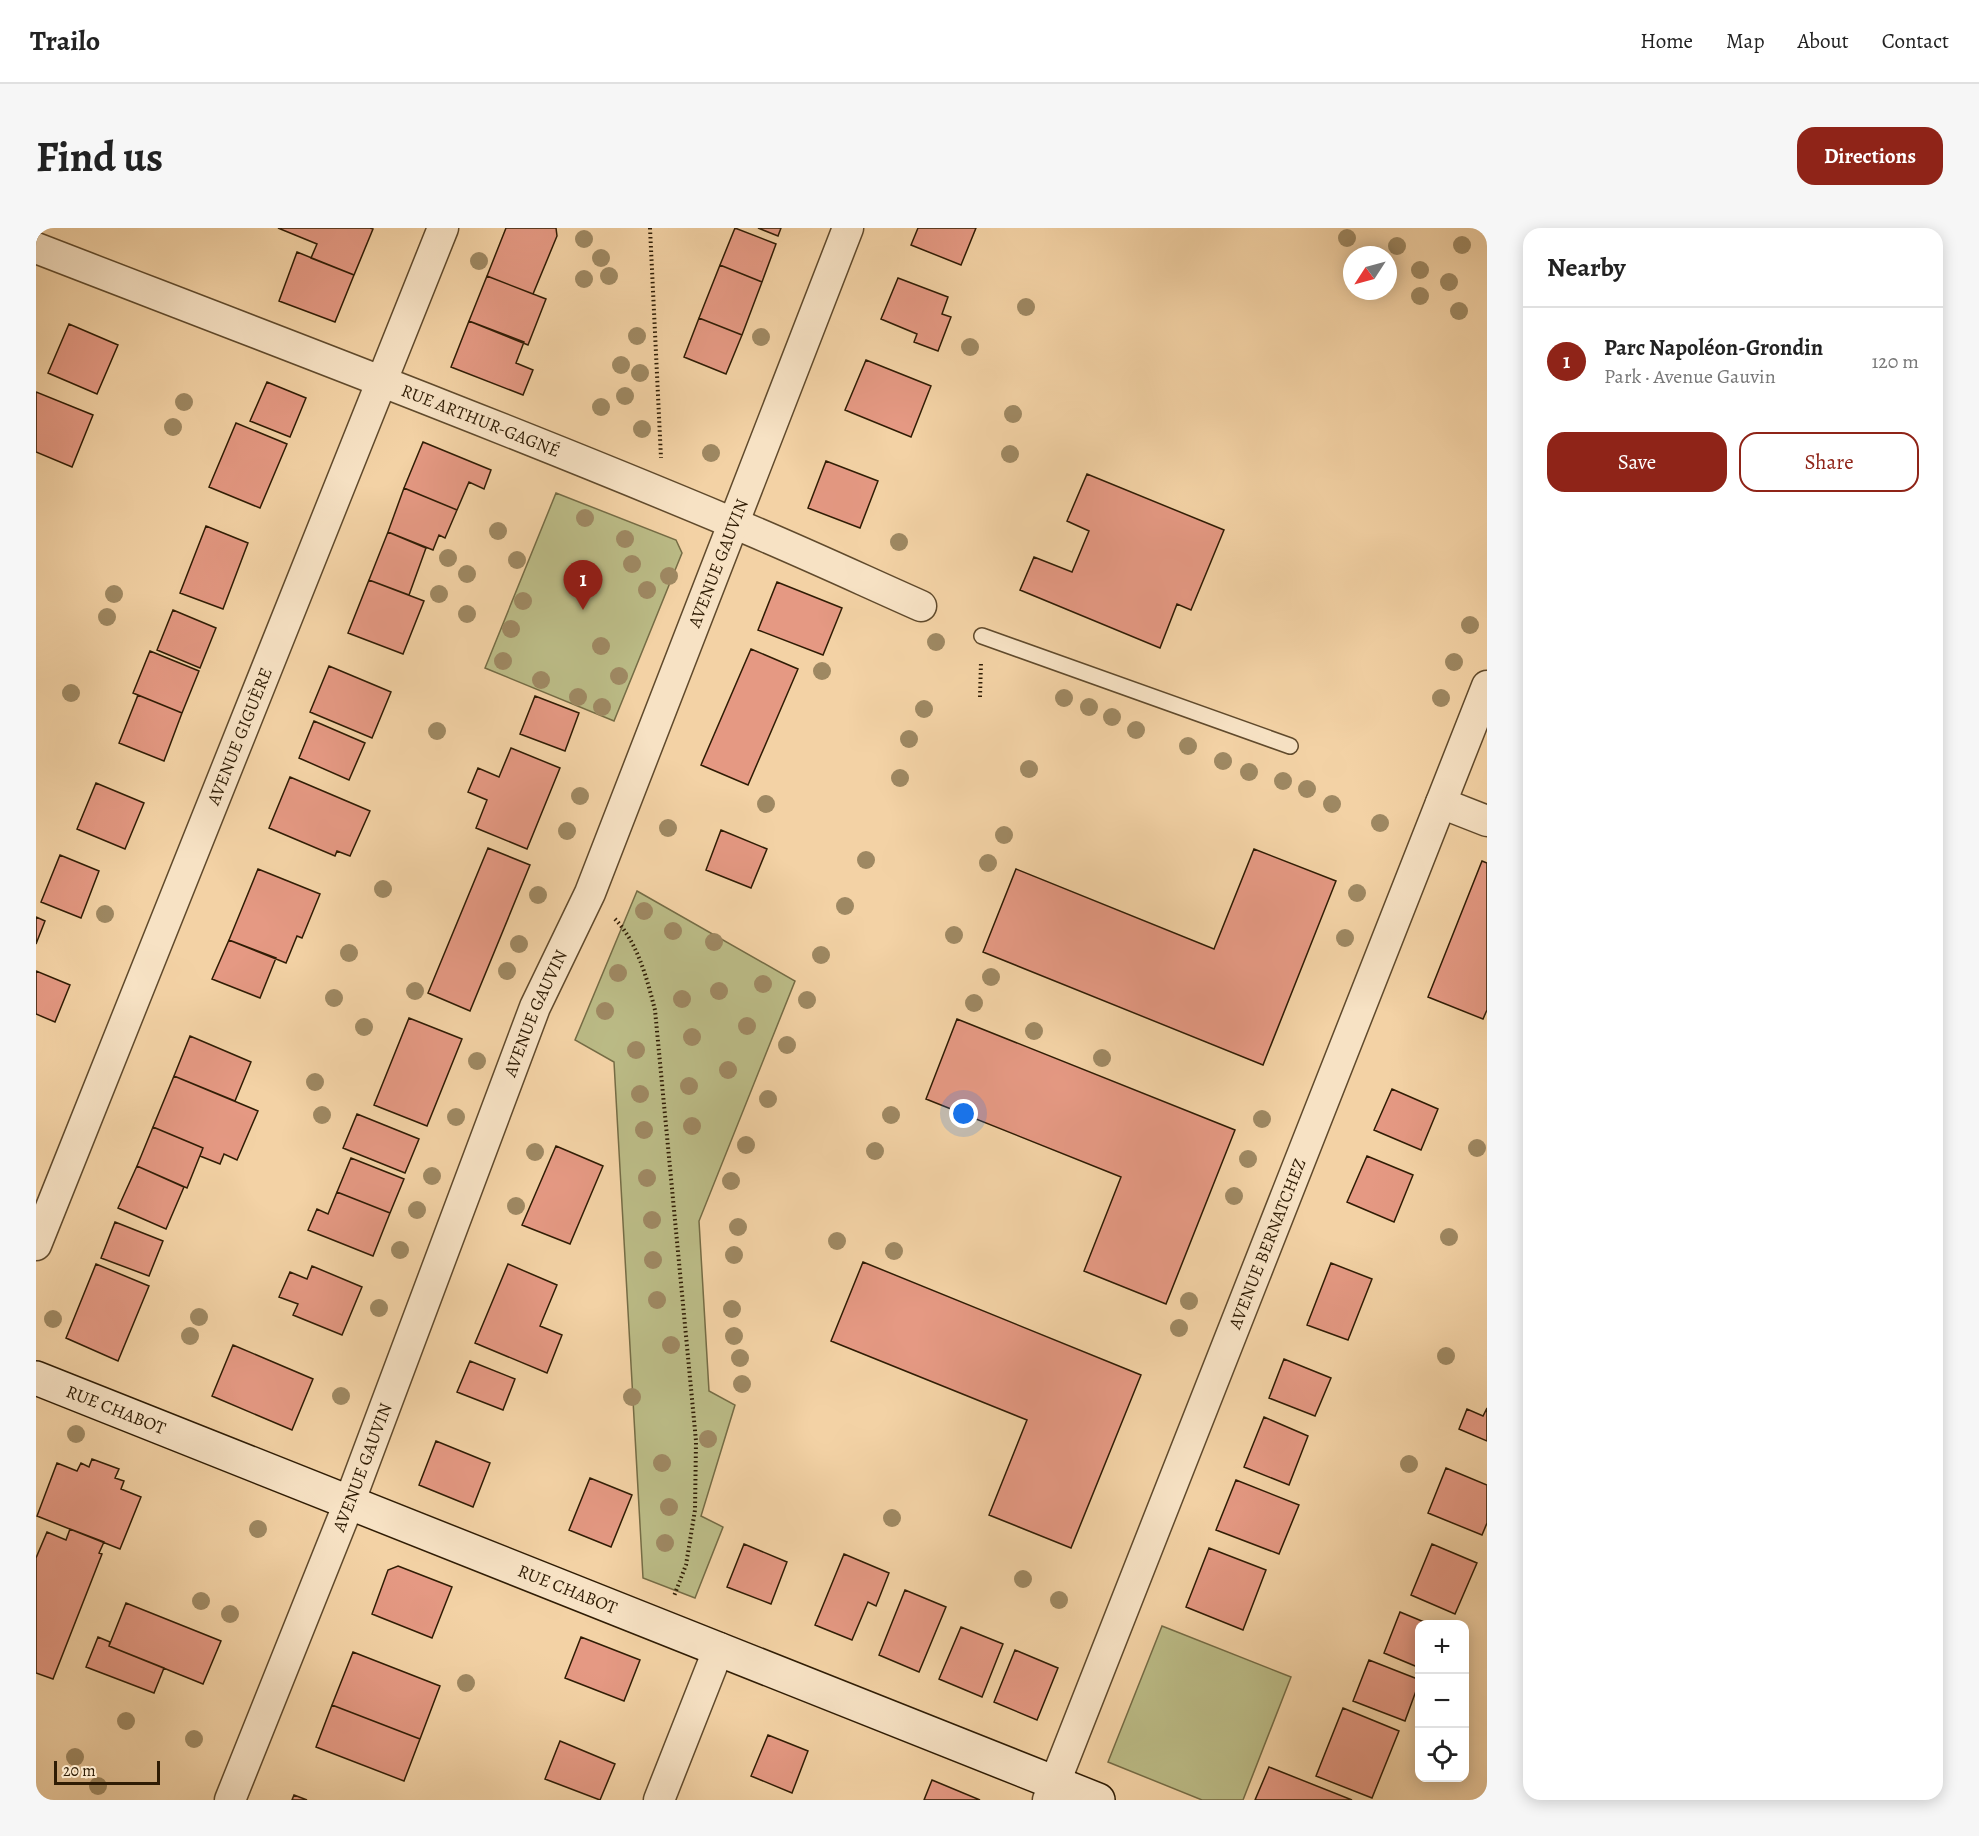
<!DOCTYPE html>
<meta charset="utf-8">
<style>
body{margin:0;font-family:Alegreya,serif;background:#f6f6f6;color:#222}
.controls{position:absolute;right:18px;bottom:18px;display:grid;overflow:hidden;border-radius:12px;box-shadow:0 3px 15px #0003}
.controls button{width:54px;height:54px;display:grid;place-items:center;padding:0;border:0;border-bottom:2px solid #e0e0e0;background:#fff;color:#222;font:30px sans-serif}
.compass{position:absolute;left:1307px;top:18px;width:54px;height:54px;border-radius:50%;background:#fff;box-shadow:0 3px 15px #0003;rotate:234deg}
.scale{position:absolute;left:18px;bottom:15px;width:106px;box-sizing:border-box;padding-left:6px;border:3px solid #2f1c04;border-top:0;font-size:16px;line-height:21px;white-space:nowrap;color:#2f1c04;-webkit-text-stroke:4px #f7e2c4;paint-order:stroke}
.you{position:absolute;left:928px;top:886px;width:21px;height:21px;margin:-15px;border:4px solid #fff;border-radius:50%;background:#1a73e8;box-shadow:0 0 0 9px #1a73e833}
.badge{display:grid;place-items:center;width:39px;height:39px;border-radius:50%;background:#8f2418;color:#fff;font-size:20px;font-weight:700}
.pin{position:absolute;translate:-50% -50px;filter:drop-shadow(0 2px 3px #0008)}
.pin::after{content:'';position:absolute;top:32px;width:21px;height:18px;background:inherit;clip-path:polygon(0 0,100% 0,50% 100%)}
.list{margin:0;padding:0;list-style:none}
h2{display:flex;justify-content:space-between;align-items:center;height:78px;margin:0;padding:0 24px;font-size:26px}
h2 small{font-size:20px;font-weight:400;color:#767676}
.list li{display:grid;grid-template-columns:39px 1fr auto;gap:18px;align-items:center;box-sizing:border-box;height:108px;padding:0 24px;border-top:2px solid #e0e0e0}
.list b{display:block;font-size:22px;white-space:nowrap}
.list p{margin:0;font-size:20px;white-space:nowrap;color:#767676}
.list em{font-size:20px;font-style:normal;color:#767676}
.actions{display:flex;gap:12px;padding:18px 24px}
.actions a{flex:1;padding:14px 0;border:2px solid #8f2418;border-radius:18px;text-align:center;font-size:21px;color:#8f2418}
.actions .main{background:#8f2418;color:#fff}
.icon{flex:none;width:33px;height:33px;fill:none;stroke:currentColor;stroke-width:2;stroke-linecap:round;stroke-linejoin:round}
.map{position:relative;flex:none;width:1451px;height:1572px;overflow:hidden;border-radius:18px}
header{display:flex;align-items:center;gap:36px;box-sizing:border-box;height:84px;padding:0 30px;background:#fff;border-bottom:2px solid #e0e0e0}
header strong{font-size:28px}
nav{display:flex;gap:33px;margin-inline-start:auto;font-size:21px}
.intro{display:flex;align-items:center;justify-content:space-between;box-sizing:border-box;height:144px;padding:0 36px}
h1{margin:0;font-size:42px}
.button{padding:15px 27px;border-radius:18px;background:#8f2418;color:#fff;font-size:21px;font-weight:700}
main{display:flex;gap:36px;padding:0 36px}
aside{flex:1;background:#fff;border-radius:18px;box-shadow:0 3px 15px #0003}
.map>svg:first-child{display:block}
.green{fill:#bbbb86;stroke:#756c45;stroke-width:1.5}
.building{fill:#e59983;stroke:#2f1c04;stroke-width:1.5}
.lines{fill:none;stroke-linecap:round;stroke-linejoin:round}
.lane-casing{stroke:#604a2c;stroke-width:18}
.street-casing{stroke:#604a2c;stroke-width:33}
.secondary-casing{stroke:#2f1c04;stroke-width:36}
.path{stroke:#2f1c04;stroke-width:4;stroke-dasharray:1.5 3;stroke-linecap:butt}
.lane{stroke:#f7e2c4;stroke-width:15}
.street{stroke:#f7e2c4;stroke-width:30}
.secondary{stroke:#f7e2c4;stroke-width:33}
.tree{fill:#9e8862}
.labels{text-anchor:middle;stroke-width:5;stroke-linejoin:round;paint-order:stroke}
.street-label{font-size:18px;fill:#2f1c04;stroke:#f7e2c4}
</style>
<header>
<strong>Trailo</strong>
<nav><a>Home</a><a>Map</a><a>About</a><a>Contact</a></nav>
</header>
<div class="intro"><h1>Find us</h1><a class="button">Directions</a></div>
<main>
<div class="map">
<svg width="1451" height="1572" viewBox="0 0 1451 1572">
<rect width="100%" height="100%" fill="#f3d2a5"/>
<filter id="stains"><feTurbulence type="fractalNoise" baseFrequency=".00333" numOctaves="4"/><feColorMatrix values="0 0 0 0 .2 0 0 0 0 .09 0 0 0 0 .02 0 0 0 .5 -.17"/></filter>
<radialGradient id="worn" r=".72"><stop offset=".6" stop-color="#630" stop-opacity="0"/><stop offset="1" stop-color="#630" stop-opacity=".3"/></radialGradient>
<path class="green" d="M520,265l120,47 6,13 -68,168 -129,-53z
M601,663l158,90 -96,240 10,170 26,14 -34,111 22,11 -28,71 -52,-20 -29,-516 -39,-22z
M1126,1398l129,51 -48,123h-41l-94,-38z"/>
<path class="building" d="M242,0h92l3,1 -19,46 -43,-17 6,-14z
M470,0h50l1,8 -24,58 -46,-18z
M699,0l41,16 -14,38 -42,-17z
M722,0h23l-3,8z
M882,0h58l-15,37 -50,-20z
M261,24l57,23 -19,47 -56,-21z
M684,37l42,17 -20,53 -43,-17z
M451,48l59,23 -18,46 -59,-24z
M862,50l50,19 -6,17 9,3 -13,34 -24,-9 3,-8 -36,-15z
M663,90l43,17 -16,39 -42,-17z
M433,93l55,21 -8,21 17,7 -10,25 -72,-28z
M33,96l49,21 -21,49 -49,-21z
M830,132l65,26 -20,51 -66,-27z
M231,154l39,16 -16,39 -40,-16z
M0,164l57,23 -21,52 -36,-15z
M200,195l51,21 -27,64 -51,-21z
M387,214l68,28 -7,19 -15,-7 -12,28 -53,-22z
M790,233l52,20 -18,47 -52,-20z
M1051,246l137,56 -33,80 -14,-6 -17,44 -140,-58 14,-33 38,15 17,-41 -22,-10z
M368,260l53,22 -12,28 -6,-3 -6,15 -45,-18z
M170,298l42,17 -25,66 -43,-16z
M352,304l38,16 -17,47 -40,-15z
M333,352l55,21 -21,53 -55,-21z
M741,354l65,26 -19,47 -65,-25z
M137,382l43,18 -16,40 -43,-18z
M715,421l47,20 -50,116 -47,-20z
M114,423l49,20 -17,42 -49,-20z
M293,438l62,26 -19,46 -62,-26z
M102,467l44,18 -18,48 -45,-18z
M499,468l44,17 -14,38 -45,-17z
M278,493l51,22 -16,37 -50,-22z
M475,520l49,20 -33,81 -51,-21 11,-28 -19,-8 10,-24 21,9z
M254,549l80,34 -20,45 -13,-5 -2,5 -66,-28z
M60,555l48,20 -19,46 -48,-20z
M685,602l46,19 -16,39 -45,-18z
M452,620l42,17 -60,146 -42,-18z
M1218,621l82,32 -73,184 -280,-113 33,-83 198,80z
M24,627l39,16 -18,47 -40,-16z
M1446,633l5,2v147l-4,9 -55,-22z
M222,641l62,25 -18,44 -5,-2 -11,27 -57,-23z
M0,689l9,4 -9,23z
M193,712l47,18 -16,40 -48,-19z
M0,743l34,14 -15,37 -19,-8z
M373,790l53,21 -35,87 -53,-21z
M921,791l278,111 -69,174 -82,-33 37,-94 -195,-78z
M154,808l61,26 -16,39 -61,-25z
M138,848l84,35 -21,49 -13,-6 -4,10 -20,-8 3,-8 -50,-21z
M1356,861l46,20 -17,41 -47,-20z
M321,886l62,25 -14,34 -62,-25z
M117,899l50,21 -16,40 -50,-22z
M520,918l47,20 -33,78 -48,-19z
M1331,928l46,19 -19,47 -47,-20z
M315,930l53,21 -14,34 -53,-21z
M101,938l47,21 -18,42 -48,-21z
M301,964l53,21 -17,43 -65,-26 9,-21 11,5z
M79,994l48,19 -14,35 -48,-18z
M827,1034l278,113 -70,173 -82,-33 38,-95 -196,-79z
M1295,1035l41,16 -24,61 -41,-15z
M60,1036l53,22 -31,75 -52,-23z
M472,1036l49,21 -17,41 22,9 -15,38 -72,-30z
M276,1038l50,21 -20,48 -49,-20 5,-11 -19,-7 11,-25 17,7z
M197,1117l80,34 -21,51 -80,-34z
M1248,1131l47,19 -16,38 -46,-18z
M434,1133l45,18 -12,31 -46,-18z
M1451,1180v33l-28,-12 8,-20 16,7z
M1228,1189l44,19 -19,49 -45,-18z
M400,1213l54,22 -17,44 -54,-22z
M56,1231l27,10 -4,9 9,3 -3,8 20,8 -21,52 -83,-33 20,-53 20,8 4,-8 8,4z
M1410,1240l41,17v38l-5,12 -54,-22z
M554,1250l42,17 -21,52 -42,-17z
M1200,1252l63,25 -20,49 -63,-24z
M34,1301l34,13 -5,11 3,1 -49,125 -17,-6v-115l11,-26 19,8z
M708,1316l43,18 -16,42 -44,-17z
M1396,1316l45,19 -22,51 -44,-19z
M1173,1320l57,22 -23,60 -57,-23z
M808,1326l45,19 -13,33 -8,-4 -16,38 -37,-15z
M362,1338l54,21 -20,51 -60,-24 16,-44z
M869,1362l41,17 -27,65 -40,-17z
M90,1375l95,38 -18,43 -94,-38z
M1364,1384l29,12h-9v44l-36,-15z
M925,1399l42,17 -21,53 -43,-18z
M62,1409l12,5 -1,4 55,22 -10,25 -68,-26z
M545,1409l59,23 -16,41 -59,-23z
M979,1422l43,18 -21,52 -43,-18z
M317,1424l87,34 -20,53 -88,-34z
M1333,1432l51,20 -15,41 -52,-20z
M296,1477l88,34 -16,42 -88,-34z
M1307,1480l56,23 -27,67 -56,-22z
M732,1507l40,16 -16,42 -41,-17z
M524,1513l55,23 -15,36 -55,-21z
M1233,1539l83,33h-97z
M896,1552l48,20h-56z
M258,1567l13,5h-15z"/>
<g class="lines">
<defs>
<path id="lane" d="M946,408l308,110"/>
<g id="street">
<path id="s1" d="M0,20c233,90 466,178 697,275 63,26 125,55 188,83"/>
<path d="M1405,575l46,18"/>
<path id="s2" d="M0,1017l407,-1017"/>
<path id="s3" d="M194,1572l119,-297 186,-496 55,-114 258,-665"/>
<path d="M623,1572l60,-152"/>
<path id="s4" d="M1012,1572l439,-1114"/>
</g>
<g id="secondary">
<path id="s5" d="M0,1150l1062,422"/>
</g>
</defs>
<use href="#lane" class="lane-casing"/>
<use href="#street" class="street-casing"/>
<use href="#secondary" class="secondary-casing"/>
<path class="path" d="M614,0l11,230
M944,469l1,-35
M579,691c23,24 32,60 40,91l41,431 -1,69 -9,55 -12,31"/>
<use href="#lane" class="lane"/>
<use href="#street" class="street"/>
<use href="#secondary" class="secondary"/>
</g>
<g class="tree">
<circle cx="1311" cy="10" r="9"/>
<circle cx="548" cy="11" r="9"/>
<circle cx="1426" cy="17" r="9"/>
<circle cx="1361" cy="18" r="9"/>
<circle cx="565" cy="30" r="9"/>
<circle cx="443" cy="33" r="9"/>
<circle cx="1384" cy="42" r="9"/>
<circle cx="573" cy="48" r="9"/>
<circle cx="548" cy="51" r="9"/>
<circle cx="1413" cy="54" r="9"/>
<circle cx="1384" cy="68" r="9"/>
<circle cx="990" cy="79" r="9"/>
<circle cx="1423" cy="83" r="9"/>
<circle cx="601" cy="108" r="9"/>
<circle cx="725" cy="109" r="9"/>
<circle cx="934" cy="119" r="9"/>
<circle cx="585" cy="137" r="9"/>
<circle cx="604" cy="145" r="9"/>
<circle cx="589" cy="168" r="9"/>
<circle cx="148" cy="174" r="9"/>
<circle cx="565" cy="179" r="9"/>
<circle cx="977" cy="186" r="9"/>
<circle cx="137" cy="199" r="9"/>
<circle cx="606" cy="201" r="9"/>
<circle cx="675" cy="225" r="9"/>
<circle cx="974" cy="226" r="9"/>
<circle cx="549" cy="290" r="9"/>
<circle cx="462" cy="303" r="9"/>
<circle cx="589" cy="311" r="9"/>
<circle cx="863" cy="314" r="9"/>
<circle cx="412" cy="330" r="9"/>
<circle cx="481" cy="332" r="9"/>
<circle cx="596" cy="336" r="9"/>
<circle cx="431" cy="346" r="9"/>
<circle cx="633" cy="348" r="9"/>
<circle cx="611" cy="362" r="9"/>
<circle cx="78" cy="366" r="9"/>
<circle cx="403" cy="366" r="9"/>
<circle cx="487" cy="373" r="9"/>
<circle cx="431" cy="386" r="9"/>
<circle cx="71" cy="389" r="9"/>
<circle cx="1434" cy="397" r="9"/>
<circle cx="475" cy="401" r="9"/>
<circle cx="900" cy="414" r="9"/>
<circle cx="565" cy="418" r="9"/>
<circle cx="467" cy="433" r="9"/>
<circle cx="1418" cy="434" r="9"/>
<circle cx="786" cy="443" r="9"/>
<circle cx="583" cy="448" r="9"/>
<circle cx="505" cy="452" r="9"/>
<circle cx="35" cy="465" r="9"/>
<circle cx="542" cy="469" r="9"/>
<circle cx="1028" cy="470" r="9"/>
<circle cx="1405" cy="470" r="9"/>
<circle cx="566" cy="479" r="9"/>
<circle cx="1053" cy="479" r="9"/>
<circle cx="888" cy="481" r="9"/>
<circle cx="1076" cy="489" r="9"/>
<circle cx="1100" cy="502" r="9"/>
<circle cx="401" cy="503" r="9"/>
<circle cx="873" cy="511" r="9"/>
<circle cx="1152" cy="518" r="9"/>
<circle cx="1187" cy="533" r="9"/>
<circle cx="993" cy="541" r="9"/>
<circle cx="1213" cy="544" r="9"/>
<circle cx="864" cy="550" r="9"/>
<circle cx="1247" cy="553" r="9"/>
<circle cx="1271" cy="561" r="9"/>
<circle cx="544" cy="568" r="9"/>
<circle cx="730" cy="576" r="9"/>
<circle cx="1296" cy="576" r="9"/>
<circle cx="1344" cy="595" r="9"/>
<circle cx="632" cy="600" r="9"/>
<circle cx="531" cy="603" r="9"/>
<circle cx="968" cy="607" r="9"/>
<circle cx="830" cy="632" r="9"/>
<circle cx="952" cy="635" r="9"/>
<circle cx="347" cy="661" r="9"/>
<circle cx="1321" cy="665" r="9"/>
<circle cx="502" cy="667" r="9"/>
<circle cx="809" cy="678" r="9"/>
<circle cx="608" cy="683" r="9"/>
<circle cx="69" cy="686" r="9"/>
<circle cx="637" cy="703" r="9"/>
<circle cx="918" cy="707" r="9"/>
<circle cx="1309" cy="710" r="9"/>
<circle cx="678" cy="714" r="9"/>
<circle cx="483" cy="716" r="9"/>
<circle cx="313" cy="725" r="9"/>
<circle cx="785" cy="727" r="9"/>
<circle cx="471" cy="743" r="9"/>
<circle cx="582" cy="745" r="9"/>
<circle cx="955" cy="749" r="9"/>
<circle cx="727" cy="756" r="9"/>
<circle cx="379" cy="763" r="9"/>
<circle cx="683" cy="763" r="9"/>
<circle cx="298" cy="770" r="9"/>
<circle cx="646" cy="771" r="9"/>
<circle cx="771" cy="772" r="9"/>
<circle cx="938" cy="775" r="9"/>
<circle cx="569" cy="783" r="9"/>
<circle cx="711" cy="798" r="9"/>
<circle cx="328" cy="799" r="9"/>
<circle cx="998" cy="803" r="9"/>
<circle cx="656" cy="809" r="9"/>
<circle cx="751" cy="817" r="9"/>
<circle cx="600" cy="822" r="9"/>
<circle cx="1066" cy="830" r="9"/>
<circle cx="441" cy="833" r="9"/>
<circle cx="692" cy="842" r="9"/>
<circle cx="279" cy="854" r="9"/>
<circle cx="653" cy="858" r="9"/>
<circle cx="604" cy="866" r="9"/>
<circle cx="732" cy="871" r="9"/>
<circle cx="286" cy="887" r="9"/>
<circle cx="855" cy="887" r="9"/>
<circle cx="420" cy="889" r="9"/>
<circle cx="1226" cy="891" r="9"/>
<circle cx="656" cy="898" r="9"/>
<circle cx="608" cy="902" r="9"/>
<circle cx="710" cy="917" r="9"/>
<circle cx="1441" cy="920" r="9"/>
<circle cx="839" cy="923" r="9"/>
<circle cx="499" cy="924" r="9"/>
<circle cx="1212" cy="931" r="9"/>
<circle cx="396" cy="948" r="9"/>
<circle cx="611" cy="950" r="9"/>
<circle cx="695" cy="953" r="9"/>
<circle cx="1198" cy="968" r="9"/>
<circle cx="480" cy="978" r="9"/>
<circle cx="381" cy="982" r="9"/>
<circle cx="616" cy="992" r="9"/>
<circle cx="702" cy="999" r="9"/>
<circle cx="1413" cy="1009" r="9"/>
<circle cx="801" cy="1013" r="9"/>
<circle cx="364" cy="1022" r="9"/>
<circle cx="858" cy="1023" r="9"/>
<circle cx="698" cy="1027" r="9"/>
<circle cx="617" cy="1032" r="9"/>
<circle cx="621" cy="1072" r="9"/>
<circle cx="1153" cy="1073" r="9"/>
<circle cx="343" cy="1080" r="9"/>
<circle cx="696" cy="1081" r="9"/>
<circle cx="163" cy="1089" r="9"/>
<circle cx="17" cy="1091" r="9"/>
<circle cx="1143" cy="1100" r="9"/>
<circle cx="154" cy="1108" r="9"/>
<circle cx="698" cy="1108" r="9"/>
<circle cx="635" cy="1117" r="9"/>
<circle cx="1410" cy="1128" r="9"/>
<circle cx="704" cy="1130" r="9"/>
<circle cx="706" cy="1156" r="9"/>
<circle cx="305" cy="1168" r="9"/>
<circle cx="596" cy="1169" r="9"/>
<circle cx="40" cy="1206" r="9"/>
<circle cx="672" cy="1211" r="9"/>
<circle cx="626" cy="1235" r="9"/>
<circle cx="1373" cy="1236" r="9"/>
<circle cx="633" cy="1279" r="9"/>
<circle cx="856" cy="1290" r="9"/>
<circle cx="222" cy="1301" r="9"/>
<circle cx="629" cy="1315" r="9"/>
<circle cx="987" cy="1351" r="9"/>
<circle cx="1023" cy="1372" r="9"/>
<circle cx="165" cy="1373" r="9"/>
<circle cx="194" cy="1386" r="9"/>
<circle cx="430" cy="1455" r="9"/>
<circle cx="90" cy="1493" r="9"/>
<circle cx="158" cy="1511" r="9"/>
<circle cx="39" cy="1529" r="9"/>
<circle cx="62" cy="1558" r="9"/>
</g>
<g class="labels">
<g class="street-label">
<text dy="6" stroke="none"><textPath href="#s1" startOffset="477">RUE ARTHUR-GAGNÉ</textPath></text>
<text dy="6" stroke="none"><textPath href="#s3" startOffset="1330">AVENUE GAUVIN</textPath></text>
<text dy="6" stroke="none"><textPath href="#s2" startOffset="548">AVENUE GIGUÈRE</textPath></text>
<text dy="6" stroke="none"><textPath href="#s3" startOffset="844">AVENUE GAUVIN</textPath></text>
<text dy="6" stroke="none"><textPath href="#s4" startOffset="598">AVENUE BERNATCHEZ</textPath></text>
<text dy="6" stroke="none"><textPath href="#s5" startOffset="86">RUE CHABOT</textPath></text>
<text dy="6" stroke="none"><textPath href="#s3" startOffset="358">AVENUE GAUVIN</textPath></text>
<text dy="6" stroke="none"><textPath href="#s5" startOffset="572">RUE CHABOT</textPath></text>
</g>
</g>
<rect width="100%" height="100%" filter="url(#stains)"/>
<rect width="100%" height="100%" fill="url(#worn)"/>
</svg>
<div class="controls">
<button>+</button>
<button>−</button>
<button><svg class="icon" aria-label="locate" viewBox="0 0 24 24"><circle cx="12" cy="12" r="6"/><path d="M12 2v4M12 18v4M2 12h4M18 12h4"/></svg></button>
</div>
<svg class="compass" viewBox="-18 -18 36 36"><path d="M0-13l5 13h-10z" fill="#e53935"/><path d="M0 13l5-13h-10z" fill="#767676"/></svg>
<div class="scale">20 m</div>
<div class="you"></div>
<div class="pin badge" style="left:547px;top:382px">1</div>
</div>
<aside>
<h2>Nearby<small></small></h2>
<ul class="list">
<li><span class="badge">1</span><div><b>Parc Napoléon-Grondin</b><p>Park · Avenue Gauvin</p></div><em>120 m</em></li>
</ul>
<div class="actions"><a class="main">Save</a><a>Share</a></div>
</aside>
</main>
